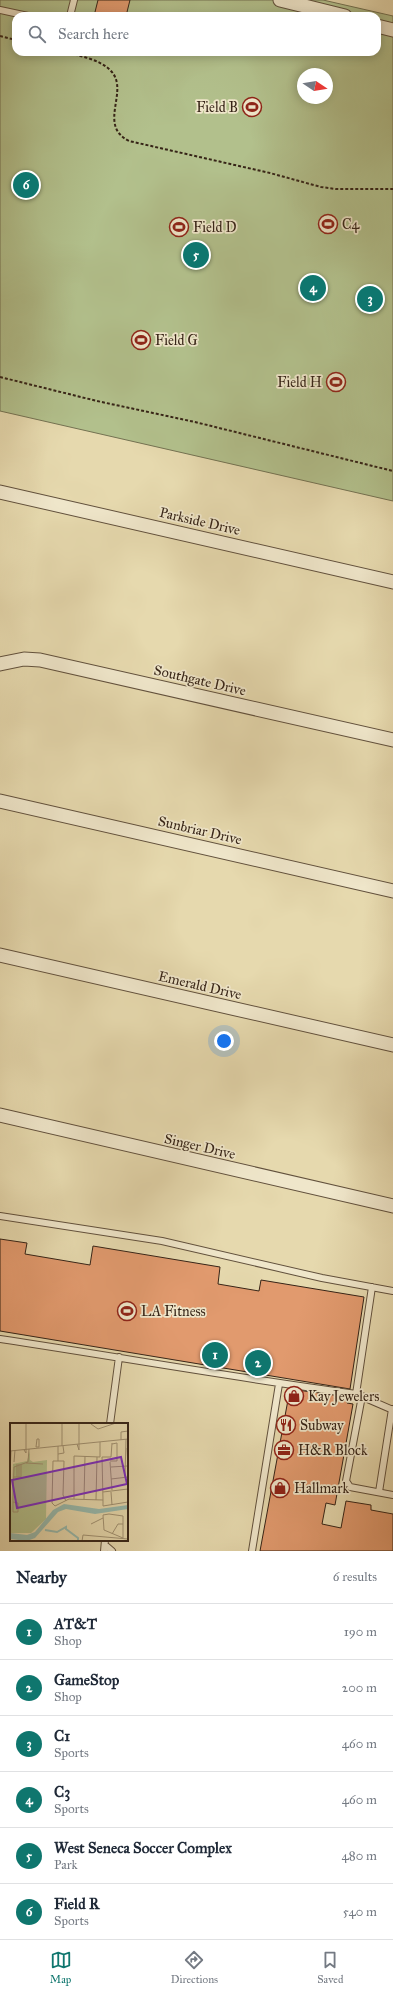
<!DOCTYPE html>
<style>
body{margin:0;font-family:"IM FELL Great Primer",serif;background:#f6f6f7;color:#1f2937}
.compass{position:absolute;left:297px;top:68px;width:36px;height:36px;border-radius:50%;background:#fff;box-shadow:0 2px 10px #0003;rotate:102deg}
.you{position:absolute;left:224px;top:1041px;width:14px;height:14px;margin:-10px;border:3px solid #fff;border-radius:50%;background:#1a73e8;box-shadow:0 0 0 6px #1a73e833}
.badge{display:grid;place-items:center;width:26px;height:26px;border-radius:50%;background:#0f766e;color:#fff;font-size:13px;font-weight:700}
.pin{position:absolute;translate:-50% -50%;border:2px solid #fff;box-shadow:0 1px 4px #0006}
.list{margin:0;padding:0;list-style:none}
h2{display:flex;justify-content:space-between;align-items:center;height:52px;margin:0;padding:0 16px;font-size:17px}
h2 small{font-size:13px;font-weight:400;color:#747a83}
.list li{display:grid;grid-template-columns:26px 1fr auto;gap:12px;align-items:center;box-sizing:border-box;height:56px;padding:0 16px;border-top:1px solid #e0e1e3}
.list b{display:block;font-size:15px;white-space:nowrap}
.list p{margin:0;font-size:13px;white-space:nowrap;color:#747a83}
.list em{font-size:13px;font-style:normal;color:#747a83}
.icon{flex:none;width:22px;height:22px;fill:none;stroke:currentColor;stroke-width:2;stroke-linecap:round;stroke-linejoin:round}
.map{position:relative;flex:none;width:393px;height:1551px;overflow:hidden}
.search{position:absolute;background:#fff;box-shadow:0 2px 10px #0003;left:12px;right:12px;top:12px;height:44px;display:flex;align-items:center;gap:10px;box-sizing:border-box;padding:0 14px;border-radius:12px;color:#747a83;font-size:15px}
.sheet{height:388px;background:#fff}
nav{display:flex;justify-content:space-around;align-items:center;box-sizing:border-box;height:56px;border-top:1px solid #e0e1e3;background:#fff;font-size:11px;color:#747a83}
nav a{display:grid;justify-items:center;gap:2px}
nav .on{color:#0f766e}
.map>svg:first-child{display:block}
.green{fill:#b2c08c;stroke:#747252;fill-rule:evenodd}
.building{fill:#e19a6e;stroke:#362417}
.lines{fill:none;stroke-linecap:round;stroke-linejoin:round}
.service-casing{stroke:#62513d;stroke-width:8}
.minor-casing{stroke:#62513d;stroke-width:15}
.path{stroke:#362417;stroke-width:2;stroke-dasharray:3 2;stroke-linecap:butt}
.service{stroke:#efe6ca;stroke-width:6}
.minor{stroke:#efe6ca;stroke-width:13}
.labels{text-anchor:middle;stroke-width:3.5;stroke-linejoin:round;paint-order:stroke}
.poi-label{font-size:14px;fill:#362417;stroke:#efe6ca;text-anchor:start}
.street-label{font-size:14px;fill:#362417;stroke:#efe6ca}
.inset-river{fill:none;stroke:#96baae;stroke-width:2}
.inset-road{fill:none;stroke:#a09172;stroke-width:1}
.view{fill:#7b2cbf;fill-opacity:0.15;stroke:#7b2cbf;stroke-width:2}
.inset-edge{fill:none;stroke:#362417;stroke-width:2}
</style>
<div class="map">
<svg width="393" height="1551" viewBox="0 0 393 1551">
<rect width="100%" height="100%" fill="#e6d9ae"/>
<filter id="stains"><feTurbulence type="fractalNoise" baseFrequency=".005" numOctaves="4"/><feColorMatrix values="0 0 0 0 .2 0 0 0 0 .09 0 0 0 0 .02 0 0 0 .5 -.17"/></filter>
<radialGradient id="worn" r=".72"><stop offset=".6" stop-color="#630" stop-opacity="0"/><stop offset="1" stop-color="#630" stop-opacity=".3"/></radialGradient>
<path class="green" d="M0,0h323l70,16v485l-393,-90zM16,16h361v36h-361zM303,74h24v24h-24z"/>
<path class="building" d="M98,0h32l-4,16h-32z
M0,1239l27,4 -2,11 65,11 3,-19 127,21 -2,17 41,7 2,-11 103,17 -14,92 -350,-58z
M290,1389l58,8 -1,6 6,1 -18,101 -9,-2 -4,21 19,4 5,-27 25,4v5l22,4v37h-133z"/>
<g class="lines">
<defs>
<path id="service" d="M0,10l28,6
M70,16l4,-16
M0,1216l162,25 160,37 71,13
M372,1287l-16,107 37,16
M0,1339c119,18 237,39 356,55
M362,1396l-16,85 4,6 43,8
M110,1424l9,-67
M379,1492l13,-83
M105,1545l7,6
M104,1551l1,-11
M252,1551l27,-167"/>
<path id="minor" d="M280,0l65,16
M377,26l16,4
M0,492l393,90
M0,664l24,-5 16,1 353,80
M0,801l393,90
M0,955l393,90
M0,1115l393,91"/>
</defs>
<use href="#service" class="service-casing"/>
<use href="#minor" class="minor-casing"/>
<path class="path" d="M0,36l16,4
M65,52c14,4 35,7 46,19 19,20 -14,54 18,70l141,32 51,14 15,2h57
M0,377l97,24 98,21 198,49"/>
<use href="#service" class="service"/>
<use href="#minor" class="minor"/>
</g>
<defs>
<symbol id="stadium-ring" viewBox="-11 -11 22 22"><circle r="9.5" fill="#efe6ca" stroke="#8f2418" stroke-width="1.5"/><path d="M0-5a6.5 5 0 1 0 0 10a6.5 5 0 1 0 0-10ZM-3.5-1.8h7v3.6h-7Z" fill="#8f2418"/></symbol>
<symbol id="shop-ring" viewBox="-11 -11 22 22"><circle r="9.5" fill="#efe6ca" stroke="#8f2418" stroke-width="1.5"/><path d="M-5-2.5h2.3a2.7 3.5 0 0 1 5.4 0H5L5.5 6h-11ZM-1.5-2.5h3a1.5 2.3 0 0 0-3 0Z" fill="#8f2418"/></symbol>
<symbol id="restaurant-ring" viewBox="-11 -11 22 22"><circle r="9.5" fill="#efe6ca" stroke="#8f2418" stroke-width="1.5"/><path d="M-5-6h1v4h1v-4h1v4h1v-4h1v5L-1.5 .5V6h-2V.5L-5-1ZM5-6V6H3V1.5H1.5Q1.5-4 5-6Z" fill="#8f2418"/></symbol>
<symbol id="office-ring" viewBox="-11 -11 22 22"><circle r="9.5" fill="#efe6ca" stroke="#8f2418" stroke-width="1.5"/><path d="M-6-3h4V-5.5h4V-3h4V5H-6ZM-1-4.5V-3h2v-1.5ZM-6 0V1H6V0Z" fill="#8f2418"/></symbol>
</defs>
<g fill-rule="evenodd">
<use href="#stadium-ring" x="241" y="96" width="22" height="22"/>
<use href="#stadium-ring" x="317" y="213" width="22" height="22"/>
<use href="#stadium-ring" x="168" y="216" width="22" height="22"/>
<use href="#stadium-ring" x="130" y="329" width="22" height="22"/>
<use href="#stadium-ring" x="325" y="371" width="22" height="22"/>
<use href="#stadium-ring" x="116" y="1300" width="22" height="22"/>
<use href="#shop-ring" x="283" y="1385" width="22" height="22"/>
<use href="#restaurant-ring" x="275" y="1414" width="22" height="22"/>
<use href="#office-ring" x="273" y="1439" width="22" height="22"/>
<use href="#shop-ring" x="269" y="1477" width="22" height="22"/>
</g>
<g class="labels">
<g class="poi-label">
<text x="238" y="112" text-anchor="end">Field B</text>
<text x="342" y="229">C4</text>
<text x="193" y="232">Field D</text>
<text x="155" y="345">Field G</text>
<text x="322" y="387" text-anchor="end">Field H</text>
<text x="141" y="1316">LA Fitness</text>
<text x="308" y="1401">Kay Jewelers</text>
<text x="300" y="1430">Subway</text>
<text x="298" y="1455">H&amp;R Block</text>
<text x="294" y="1493">Hallmark</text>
</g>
<g class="street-label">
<text transform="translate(200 521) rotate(13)" y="5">Parkside Drive</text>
<text transform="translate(200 680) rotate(13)" y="5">Southgate Drive</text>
<text transform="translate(200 830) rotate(13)" y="5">Sunbriar Drive</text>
<text transform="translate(200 985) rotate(13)" y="5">Emerald Drive</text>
<text transform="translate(200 1146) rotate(13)" y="5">Singer Drive</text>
</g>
</g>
<g transform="translate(10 1423)">
<rect width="118" height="118" fill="#e6d9ae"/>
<path d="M20,28v9l3,2 14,-2 -1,59 -15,14h-21l3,-69 14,-3z" fill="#b2c08c"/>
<path d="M54,81l35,5 29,-4v4l-33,5 -29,-5 -8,3 -23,26 -8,3 -17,-2v-6l17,2 8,-3 18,-22z" fill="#96baae"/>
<path class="inset-river" d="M35,107l12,2 9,-5v2l12,9v3"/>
<path class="inset-road" d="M81,1l7,5 18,-6M111,17v-8l7,-1M67,21l2,6v-6M69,21v-21M52,23v-23M29,24h-3l1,-8h2v8M117,25l1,18M14,27l2,3v-30M0,28l118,-12M48,31l6,-1 -1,-7M92,34h9l1,-14M48,38v-15M100,38h7v-18l-5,1M4,39l1,-12M100,39l2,28M16,40l17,1M101,44l16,-1M0,49l1,-21M4,54h7v-13M7,54v-13M9,54v-13M115,54l1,-38M101,56l17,-2M93,69l25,-3M101,69l1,13M64,76v-43l26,1v-15M74,76l1,-43M86,77l1,-43M93,77v6l25,-4M56,78l-3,-6 1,-34h-11l-1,42 3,3 14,-7 34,1 -1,-43M3,79l5,1v9h-5v-14l1,-31 14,-5 1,-13M99,91l14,2v22l-19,-8 -1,-15zM81,101l12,-6M102,111l6,-10h5M72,118l1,-6 45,4"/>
<path class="view" d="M111,34l6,27 -110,24 -5,-28z"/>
<rect width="118" height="118" class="inset-edge"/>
</g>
<rect width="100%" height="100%" filter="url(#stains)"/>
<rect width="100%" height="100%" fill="url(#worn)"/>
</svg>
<svg class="compass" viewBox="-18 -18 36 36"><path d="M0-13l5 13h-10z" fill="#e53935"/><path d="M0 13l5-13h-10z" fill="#747a83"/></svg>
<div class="you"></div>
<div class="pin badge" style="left:215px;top:1355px">1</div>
<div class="pin badge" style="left:258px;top:1363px">2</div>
<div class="pin badge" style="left:370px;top:299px">3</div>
<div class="pin badge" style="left:313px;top:288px">4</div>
<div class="pin badge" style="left:196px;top:255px">5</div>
<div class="pin badge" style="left:26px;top:185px">6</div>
<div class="search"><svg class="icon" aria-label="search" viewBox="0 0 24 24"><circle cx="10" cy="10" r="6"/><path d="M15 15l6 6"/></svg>Search here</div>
</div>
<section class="sheet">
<h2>Nearby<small>6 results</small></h2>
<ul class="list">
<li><span class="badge">1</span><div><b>AT&amp;T</b><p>Shop</p></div><em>190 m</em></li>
<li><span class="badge">2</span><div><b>GameStop</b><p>Shop</p></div><em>200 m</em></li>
<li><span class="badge">3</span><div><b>C1</b><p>Sports</p></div><em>460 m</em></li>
<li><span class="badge">4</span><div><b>C3</b><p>Sports</p></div><em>460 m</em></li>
<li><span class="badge">5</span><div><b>West Seneca Soccer Complex</b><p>Park</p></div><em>480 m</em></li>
<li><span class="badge">6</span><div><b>Field R</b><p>Sports</p></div><em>540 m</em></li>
</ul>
</section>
<nav>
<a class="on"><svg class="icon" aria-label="map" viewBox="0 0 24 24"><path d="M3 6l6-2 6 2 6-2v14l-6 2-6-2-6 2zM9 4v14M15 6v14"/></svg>Map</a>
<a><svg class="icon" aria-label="directions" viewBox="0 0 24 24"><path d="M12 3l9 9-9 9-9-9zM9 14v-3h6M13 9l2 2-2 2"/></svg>Directions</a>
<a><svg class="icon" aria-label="saved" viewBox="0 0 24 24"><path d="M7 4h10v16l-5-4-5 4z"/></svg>Saved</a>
</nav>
